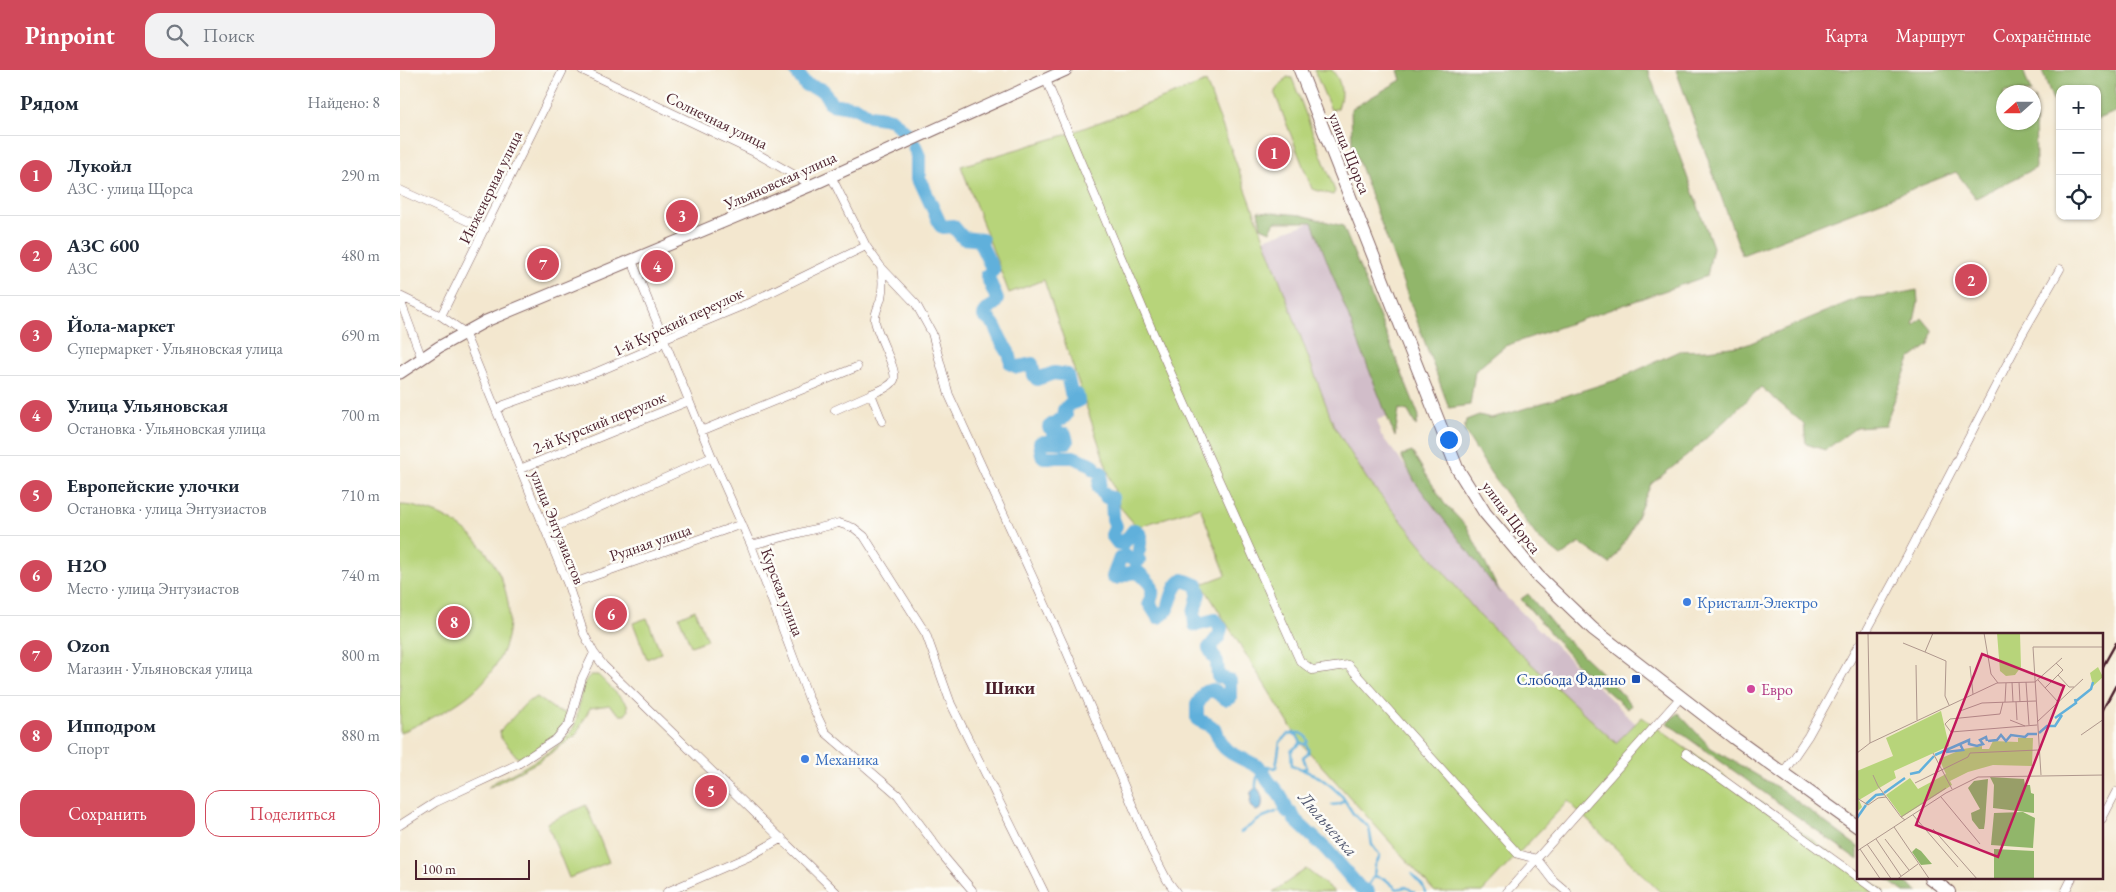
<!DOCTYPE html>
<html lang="ru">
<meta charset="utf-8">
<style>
body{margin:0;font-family:"EB Garamond",serif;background:#f2f2f3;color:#1f2937}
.controls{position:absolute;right:15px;top:15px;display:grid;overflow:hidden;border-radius:10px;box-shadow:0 1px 4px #0004}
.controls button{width:45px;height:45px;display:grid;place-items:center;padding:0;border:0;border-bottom:1px solid #e0e1e3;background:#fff;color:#1f2937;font:25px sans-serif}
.compass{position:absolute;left:1596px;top:15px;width:45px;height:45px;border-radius:50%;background:#fff;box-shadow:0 1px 4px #0004;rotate:249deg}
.scale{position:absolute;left:15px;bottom:12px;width:115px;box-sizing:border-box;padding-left:5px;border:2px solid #4a1f2b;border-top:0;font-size:14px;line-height:18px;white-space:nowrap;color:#4a1f2b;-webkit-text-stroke:4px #fdfcf7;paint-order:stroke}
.you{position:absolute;left:1048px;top:369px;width:18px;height:18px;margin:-12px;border:4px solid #fff;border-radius:50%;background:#1a73e8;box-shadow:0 0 0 8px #1a73e833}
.badge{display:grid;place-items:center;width:32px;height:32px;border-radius:50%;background:#d1495b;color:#fff;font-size:16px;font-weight:700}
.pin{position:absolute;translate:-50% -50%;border:2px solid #fff;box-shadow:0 1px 5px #0006}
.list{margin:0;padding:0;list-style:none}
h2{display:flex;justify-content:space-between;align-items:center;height:65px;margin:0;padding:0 20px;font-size:21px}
h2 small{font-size:16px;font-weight:400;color:#747a83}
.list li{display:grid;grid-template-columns:32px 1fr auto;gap:15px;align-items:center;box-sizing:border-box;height:80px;padding:0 20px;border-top:1px solid #e0e1e3}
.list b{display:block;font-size:19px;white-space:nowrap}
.list p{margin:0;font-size:16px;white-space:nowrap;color:#747a83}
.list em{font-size:16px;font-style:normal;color:#747a83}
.actions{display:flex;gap:10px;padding:15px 20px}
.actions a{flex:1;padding:11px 0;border:1px solid #d1495b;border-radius:15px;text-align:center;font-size:18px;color:#d1495b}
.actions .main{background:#d1495b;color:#fff}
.icon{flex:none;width:28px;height:28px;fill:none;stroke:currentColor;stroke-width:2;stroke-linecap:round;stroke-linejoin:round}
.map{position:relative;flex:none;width:1716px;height:822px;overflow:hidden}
header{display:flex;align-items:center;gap:30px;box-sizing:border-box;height:70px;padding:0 25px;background:#d1495b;color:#fff}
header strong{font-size:24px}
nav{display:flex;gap:28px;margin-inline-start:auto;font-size:18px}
.search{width:350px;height:45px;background:#f2f2f3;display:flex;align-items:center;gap:12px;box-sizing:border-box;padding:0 18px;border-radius:15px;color:#747a83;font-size:19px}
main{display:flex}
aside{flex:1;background:#fff}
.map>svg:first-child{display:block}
.industrial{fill:#d1bdc9}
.green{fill:#b7d47a;stroke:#807a52}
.forest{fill:#91b66a;stroke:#6e6a4a}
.water{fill:#61b0db;stroke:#566883}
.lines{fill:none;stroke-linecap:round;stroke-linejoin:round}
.stream{stroke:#61b0db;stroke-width:2.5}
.river{stroke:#61b0db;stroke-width:14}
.street-casing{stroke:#856564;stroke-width:9}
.secondary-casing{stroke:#856564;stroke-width:13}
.primary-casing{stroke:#856564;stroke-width:14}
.street{stroke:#fff;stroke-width:8}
.secondary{stroke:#fff;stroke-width:11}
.primary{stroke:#fff;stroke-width:12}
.rail{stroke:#4a1f2b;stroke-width:2.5}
.shop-dot{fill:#3f7fe0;stroke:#fdfcf7;stroke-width:2}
.transit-dot{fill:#1a4fb4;stroke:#fdfcf7;stroke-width:2}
.hotel-dot{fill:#d1479c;stroke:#fdfcf7;stroke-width:2}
.labels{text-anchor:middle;stroke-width:5;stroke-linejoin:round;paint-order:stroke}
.street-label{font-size:16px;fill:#4a1f2b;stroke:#fdfcf7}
.shop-label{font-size:16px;fill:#366cbe;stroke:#fdfcf7;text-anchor:start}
.transit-label{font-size:16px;fill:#164399;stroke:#fdfcf7;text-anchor:end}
.hotel-label{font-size:16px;fill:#b23c85;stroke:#fdfcf7;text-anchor:start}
.neighbourhood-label{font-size:18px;font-weight:bold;fill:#4a1f2b;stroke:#fdfcf7}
.water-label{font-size:18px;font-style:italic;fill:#535971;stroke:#fdfcf7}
.inset-river{fill:none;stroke:#61b0db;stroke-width:2.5}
.inset-road{fill:none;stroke:#af978d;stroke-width:1}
.view{fill:#c2185b;fill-opacity:0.15;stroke:#c2185b;stroke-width:2.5}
.inset-edge{fill:none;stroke:#4a1f2b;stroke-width:2.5}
</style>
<header>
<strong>Pinpoint</strong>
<div class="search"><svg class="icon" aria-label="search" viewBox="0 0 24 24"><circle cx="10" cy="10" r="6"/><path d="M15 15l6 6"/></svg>Поиск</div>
<nav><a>Карта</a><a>Маршрут</a><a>Сохранённые</a></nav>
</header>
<main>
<aside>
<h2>Рядом<small>Найдено: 8</small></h2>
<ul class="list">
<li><span class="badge">1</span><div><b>Лукойл</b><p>АЗС · улица Щорса</p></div><em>290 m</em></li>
<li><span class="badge">2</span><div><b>АЗС 600</b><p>АЗС</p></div><em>480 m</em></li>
<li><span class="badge">3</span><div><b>Йола-маркет</b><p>Супермаркет · Ульяновская улица</p></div><em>690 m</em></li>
<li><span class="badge">4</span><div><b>Улица Ульяновская</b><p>Остановка · Ульяновская улица</p></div><em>700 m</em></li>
<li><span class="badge">5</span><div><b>Европейские улочки</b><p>Остановка · улица Энтузиастов</p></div><em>710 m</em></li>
<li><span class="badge">6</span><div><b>H2O</b><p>Место · улица Энтузиастов</p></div><em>740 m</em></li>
<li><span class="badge">7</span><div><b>Ozon</b><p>Магазин · Ульяновская улица</p></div><em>800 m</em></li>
<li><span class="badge">8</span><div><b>Ипподром</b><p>Спорт</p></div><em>880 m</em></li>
</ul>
<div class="actions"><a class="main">Сохранить</a><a>Поделиться</a></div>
</aside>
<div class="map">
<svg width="1716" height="822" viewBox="0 0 1716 822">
<rect width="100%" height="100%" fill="#fdfcf7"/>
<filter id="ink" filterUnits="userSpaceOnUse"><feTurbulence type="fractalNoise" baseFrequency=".02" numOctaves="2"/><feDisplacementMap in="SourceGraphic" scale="10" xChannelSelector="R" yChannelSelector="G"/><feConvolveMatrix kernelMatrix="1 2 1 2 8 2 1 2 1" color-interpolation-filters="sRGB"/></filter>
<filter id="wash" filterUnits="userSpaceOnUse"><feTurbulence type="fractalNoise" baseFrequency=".0096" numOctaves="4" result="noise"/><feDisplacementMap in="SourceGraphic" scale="20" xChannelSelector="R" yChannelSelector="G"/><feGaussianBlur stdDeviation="1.12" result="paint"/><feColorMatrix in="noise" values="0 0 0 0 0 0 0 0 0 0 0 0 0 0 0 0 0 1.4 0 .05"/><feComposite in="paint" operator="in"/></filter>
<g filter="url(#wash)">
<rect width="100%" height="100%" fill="#f3e7cf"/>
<path class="industrial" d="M914,151l75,194 -12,5 4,15 125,162 130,127 -20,19 -136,-127 -113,-137 -33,-53 -70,-187z"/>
<path class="green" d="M914,0h18c10,12 11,23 6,38l-7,2z
M887,7l5,1 43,113 -2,4 -21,-6 -37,-95v-3z
M806,12l128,344 33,53 113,137 136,127 26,-26 216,156v5h8l19,14h-225l-92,-91 -86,91h-47l-134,-149 -99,-159 24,-9 -26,-68 -63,20 -17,-20 -76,-227 -35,13 -48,-127 104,-31z
M0,435c9,0 17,2 26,5 63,18 107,96 69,156 -20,34 -61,51 -95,67z
M295,540l12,30 -16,6 -12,-29z
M247,548l14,35 -14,6 -14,-36z
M191,605h7l29,29 1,7 -3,4h-5l-11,-10 -19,3 -14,27 -38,27 -50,26c5,-7 15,-10 23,-14 20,-11 45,-23 60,-42 11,-16 5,-47 20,-57z
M137,627l20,14 9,2c2,22 -30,36 -45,46l-3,-1 -17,-20 -1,-7 27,-29z
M186,735l23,57 -40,16 -22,-55z
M906,799l29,23h-62z"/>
<path class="forest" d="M998,0h250l65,177 -6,29 -202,70 -30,25 -5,34 -21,3 -97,-264 -1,-35 50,-29z
M1276,0h347l8,22h-27v30h30v-24l1,6 1,64 -60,30 -20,-26 -214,83z
M1642,0h74v42l-19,7v-30h-37v31z
M858,141l43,4 42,11 76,190 -3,10 -8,-15 -9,-2 -4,28 -83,-215h-37l-5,9 -9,-4z
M1517,220l1,12 -5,24 9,-8 10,12 -3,15 -19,14 -25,66 -28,2 -32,23 -19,-6 -2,-20 -43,-37 -73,68 -37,29 -21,49 -20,31 -30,-21 -19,13 -23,-18 -48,-66 -26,-42 2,-10 13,-5 12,3 16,-4 109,-34 63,-29 29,-1 38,-5 112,-47 23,-1z
M1012,382l32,51 23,24 33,66 -85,-111 -14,-26z
M1128,524l31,38 55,53 17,20 -3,4 -47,-40 -60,-70z
M1278,643l33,35 71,42 76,57v13l-191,-137z
M1484,808h16l18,14h-14z"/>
<path class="water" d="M856,717c6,4 8,16 5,22l-5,2 -6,-5 1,-14z"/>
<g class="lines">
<path class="stream" d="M893,663c8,-1 13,1 15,8l-2,4
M901,673c6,1 8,4 7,10l-5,4 4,11 -6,1
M856,717c-1,-8 4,-13 2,-20l10,-1 5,2 3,-1 4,-25 8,-8 9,1 4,8 -10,8 1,14 27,12 12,9 11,10 12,19 15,12 3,18 8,11 -5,10 -1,10
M932,735l7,-1 5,-4
M879,741l7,-2
M841,762l22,-15 13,-5
M1012,804c4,7 12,9 13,18
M962,819l6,-3 6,-10 11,3 12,10 9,-2 8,5"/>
<path class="river" d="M395,0l11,15 17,5 8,14 26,4 12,8 22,3 15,14
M515,77l4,9v22l22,48 3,1 9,-1 10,12 19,2 -1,5 12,25 -6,6 10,23c-1,8 -12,8 -13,17 15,11 10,12 18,26 5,9 9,11 9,22l7,3 14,-3 2,11 3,4 17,-6 13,2 4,18 6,2 1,6 -8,3 -6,6 2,5c-5,6 -11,6 -17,12l4,4 12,3 2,8c-9,1 -18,-2 -27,1l2,12 2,2h29l20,8 2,5 6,3 -2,15 7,9 6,1 1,21 3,7 -4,9 6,8 5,1 11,-14 3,1 4,5 -2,14
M739,490l-3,1 -10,-5 -6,2 -7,19 3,1 13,-5 9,-1c12,11 19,15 11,31l9,14c15,-5 11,-30 25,-37l14,5 2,8 -5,20 1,12 20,-5 6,8 -2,8 -10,12 8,14 1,14 12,5v17l-4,1 -13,-9 -8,2 -8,13v14c5,4 11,3 16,9 6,6 6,15 12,20 6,7 22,12 30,17 9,4 9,11 14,17 9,11 14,15 18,29l5,3 3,6 32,30 33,38 8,4"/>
</g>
</g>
<g filter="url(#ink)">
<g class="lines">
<defs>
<path id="street" d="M182,0l172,82 58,33
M646,10l111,262 143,319 12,9 36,-5 170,189 19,5 17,22 13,11
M431,106l35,70 15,21 35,37 16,29 17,62 117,255 86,201 15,29 9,12
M0,120l85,39
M232,191l80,196 39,88 58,154 16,33 73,63 47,63 27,32
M481,197c2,11 2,21 0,31 -2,8 -7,16 -6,23 2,14 23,49 19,59 -3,7 -16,11 -23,14l11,27
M0,226l41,20 23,16 104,253 16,49 10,19 9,12 40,39 193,188
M0,230l22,59
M41,246l122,-246
M97,340l7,-5 93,-33 61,-26 7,-8 84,-35 117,-57
M435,340l36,-16
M301,361l156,-64
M120,399l169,-68
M146,461l166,-74
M351,475l88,-22 15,5 10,8 62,98 25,70 93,188
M168,515l174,-61
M1465,564l42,-77 116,-224 37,-64
M1286,683l192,139
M1383,703l25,-37 50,-90
M1702,749l14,-27
M0,755l36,-23 82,-38 38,-25 13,-15 13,-46 12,-25
M267,822l83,-36 32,-18
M1107,822l174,-195
M1665,822l7,-14"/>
<path id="secondary" d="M0,303l39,-26 47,-26 326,-136 254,-115"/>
<path id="primary" d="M900,0l157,398 28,45 53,63 55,53 141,109 124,89
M1530,808l19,14"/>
</defs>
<use href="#street" class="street-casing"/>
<use href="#secondary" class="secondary-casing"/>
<use href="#primary" class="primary-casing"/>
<use href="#street" class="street"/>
<use href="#secondary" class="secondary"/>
<use href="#primary" class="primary"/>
<path class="rail" d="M1702,598l14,-25
M1702,641l14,-26"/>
</g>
</g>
<g class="shop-dot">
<circle cx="1287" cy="532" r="5"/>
<circle cx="405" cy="689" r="5"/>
</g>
<rect class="transit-dot" x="1231" y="604" width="10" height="10" rx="2.5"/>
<circle class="hotel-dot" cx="1351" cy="619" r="5"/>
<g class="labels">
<g class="street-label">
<text transform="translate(317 50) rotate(26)" y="6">Солнечная улица</text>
<text transform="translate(950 83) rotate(68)" y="6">улица Щорса</text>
<text transform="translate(380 110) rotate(-24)" y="6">Ульяновская улица</text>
<text transform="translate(90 117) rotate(-64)" y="6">Инженерная улица</text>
<text transform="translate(278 251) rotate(-25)" y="6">1-й Курский переулок</text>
<text transform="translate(199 352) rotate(-22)" y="6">2-й Курский переулок</text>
<text transform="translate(1112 447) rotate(53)" y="6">улица Щорса</text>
<text transform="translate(158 457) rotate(68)" y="6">улица Энтузиастов</text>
<text transform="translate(250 472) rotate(-19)" y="6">Рудная улица</text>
<text transform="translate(383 522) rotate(69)" y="6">Курская улица</text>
</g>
<g class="shop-label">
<text x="1297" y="538">Кристалл-Электро</text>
<text x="415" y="695">Механика</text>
</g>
<g class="transit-label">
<text x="1226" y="615">Слобода Фадино</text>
</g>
<g class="hotel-label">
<text x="1361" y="625">Евро</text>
</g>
<g class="neighbourhood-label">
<text x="610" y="624">Шики</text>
</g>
<g class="water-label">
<text transform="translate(928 754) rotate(49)" y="6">Люльченка</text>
</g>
</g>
<g transform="translate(1457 563)">
<rect width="246" height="246" fill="#f3e7cf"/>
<path d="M140,0h23l1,34 -6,8 -9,1 -6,-5zM241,34l5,10 -10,9 -3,-13zM84,78l8,35 -55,25 2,7 -37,22 3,7 -5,5v-41l36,-15 -7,-18zM161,105h15l-1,28 -39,-1 -25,7 -18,9 2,4 -50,32 -16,-22 24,-17 8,11 28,-15 -7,-15 24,-10 19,-3v3h7l4,-8 25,1z" fill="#b7d47a"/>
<path d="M133,144l34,2 1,6h5l1,8 3,1v19l-41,-5 1,-23zM131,146l-3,43 -1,7h-5l-7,-9 -1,-7 9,-4 -12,-21 6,-7zM166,179l12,6 -2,30 -42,-3 3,-32zM59,215l5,3 11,13 -11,1 -9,-13zM137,216l40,2v28h-40z" fill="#91b66a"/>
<path class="inset-river" d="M219,68l15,-12 2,-7M198,85l21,-15 -1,-4M182,100l8,-7h8l7,-11M131,108l9,-1 4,-5 5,6 5,-6 14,2 3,-3h9M89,119l17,-2 -3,-6M78,122l34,-15v4l8,2 6,-2 -3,-4 6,-3 1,4M53,141l9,-2 15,-16M27,160l21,-15M9,171l10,-9 8,-1M0,185l9,-13"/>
<path class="inset-road" d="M11,0l2,110M127,0l7,41 7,9M46,10l22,9 8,-19M68,19l21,9 -1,35 4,9M59,32l1,55M113,33l3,28M201,42l11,12h5M181,47l20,22M155,49l1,20M162,49l1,20M169,49l3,43M188,55l18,-18 -7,-7M146,69l-3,12 -50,5 -5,5 6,8 86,-7M148,69l1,-19M159,69l1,18M103,78l22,-8 54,-2M153,87l15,6M180,89l46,-43M224,102l23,-16M0,120l13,-10 127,-60 38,-1 27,-24M76,120l19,36M16,142l5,11 23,31M184,142l-8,-128h71M58,150l53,-26 2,-4 68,-3M84,164l39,47M0,165l11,7 10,-7 8,-1M56,182l45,52M48,187l-4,-3 45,-29M37,194l36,53M76,196l45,51M19,206l25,37M28,206l24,31M10,211l25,36M3,216l21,31M0,218l89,-58 32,-16 126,-2M39,247l22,-16"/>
<path class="view" d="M125,21l82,32 -66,171 -82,-32z"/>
<rect width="246" height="246" class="inset-edge"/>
</g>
</svg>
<div class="controls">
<button>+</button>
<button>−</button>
<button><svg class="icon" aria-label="locate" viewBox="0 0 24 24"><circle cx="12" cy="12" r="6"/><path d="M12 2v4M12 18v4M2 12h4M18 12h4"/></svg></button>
</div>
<svg class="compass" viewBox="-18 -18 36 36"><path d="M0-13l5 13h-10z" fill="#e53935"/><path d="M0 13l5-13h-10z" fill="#747a83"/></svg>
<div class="scale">100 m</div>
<div class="you"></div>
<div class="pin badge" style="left:874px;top:83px">1</div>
<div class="pin badge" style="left:1571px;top:210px">2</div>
<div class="pin badge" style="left:282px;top:146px">3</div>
<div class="pin badge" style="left:257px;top:196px">4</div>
<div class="pin badge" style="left:311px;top:721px">5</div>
<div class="pin badge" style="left:211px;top:544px">6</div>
<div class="pin badge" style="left:143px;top:194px">7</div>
<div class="pin badge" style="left:54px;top:552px">8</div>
</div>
</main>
